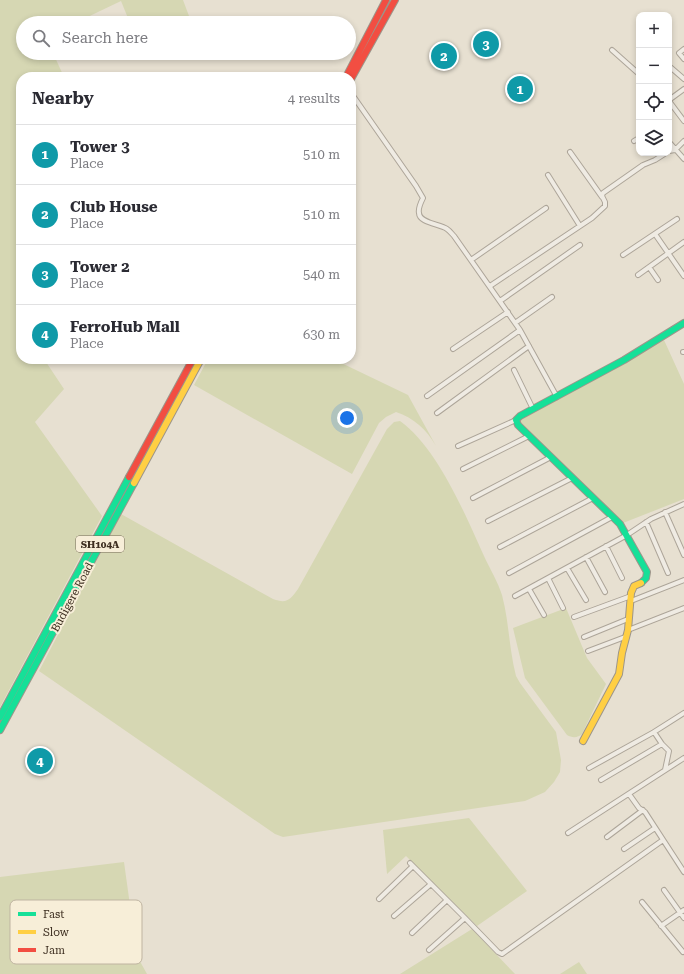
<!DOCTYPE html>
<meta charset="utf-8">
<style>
body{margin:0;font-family:"Roboto Serif",serif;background:#f7f7f7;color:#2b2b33}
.controls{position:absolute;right:12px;top:12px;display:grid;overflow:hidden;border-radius:8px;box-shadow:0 2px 6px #0003}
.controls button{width:36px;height:36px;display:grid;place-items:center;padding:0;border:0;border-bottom:1px solid #e1e1e2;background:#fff;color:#2b2b33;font:20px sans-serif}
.you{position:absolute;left:347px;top:418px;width:14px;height:14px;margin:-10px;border:3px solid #fff;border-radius:50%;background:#1a73e8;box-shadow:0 0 0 6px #1a73e833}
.badge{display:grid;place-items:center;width:26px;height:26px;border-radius:50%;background:#ea580c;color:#fff;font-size:13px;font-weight:700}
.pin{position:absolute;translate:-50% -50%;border:2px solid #fff;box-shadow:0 1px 4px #0006}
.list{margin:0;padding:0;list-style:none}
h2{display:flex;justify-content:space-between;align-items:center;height:52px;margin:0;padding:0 16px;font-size:17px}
h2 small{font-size:13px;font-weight:400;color:#7c7c81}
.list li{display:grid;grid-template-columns:26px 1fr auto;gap:12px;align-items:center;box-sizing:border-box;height:60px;padding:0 16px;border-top:1px solid #e1e1e2}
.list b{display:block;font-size:15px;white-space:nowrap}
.list p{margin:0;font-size:13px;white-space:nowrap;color:#7c7c81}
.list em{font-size:13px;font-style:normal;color:#7c7c81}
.icon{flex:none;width:22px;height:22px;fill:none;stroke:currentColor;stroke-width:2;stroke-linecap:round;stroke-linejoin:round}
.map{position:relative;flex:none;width:684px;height:974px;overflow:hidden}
.search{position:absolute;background:#fff;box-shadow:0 2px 6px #0003;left:16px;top:16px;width:340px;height:44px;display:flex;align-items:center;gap:10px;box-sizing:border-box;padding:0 14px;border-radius:22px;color:#7c7c81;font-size:15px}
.panel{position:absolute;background:#fff;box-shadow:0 2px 6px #0003;left:16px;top:72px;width:340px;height:292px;border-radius:16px}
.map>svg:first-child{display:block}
.green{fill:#d6d7b3}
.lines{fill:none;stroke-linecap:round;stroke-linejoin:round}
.street-casing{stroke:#ada599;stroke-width:6}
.fast-casing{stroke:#9c958a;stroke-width:8}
.slow-casing{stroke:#9c958a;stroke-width:8}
.jam-casing{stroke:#9c958a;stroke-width:8}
.street{stroke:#efebe3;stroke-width:4}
.fast{stroke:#16e098;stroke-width:6}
.slow{stroke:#ffcf43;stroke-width:6}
.jam{stroke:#f24e42;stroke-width:6}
.labels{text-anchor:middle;stroke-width:4;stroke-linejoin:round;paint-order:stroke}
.shield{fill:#f7eed8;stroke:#756857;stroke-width:1}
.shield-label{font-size:10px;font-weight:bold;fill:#3d2e20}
.street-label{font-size:11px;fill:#3d2e20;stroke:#f7eed8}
.key{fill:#f7eed8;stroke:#bfb4a1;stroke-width:1}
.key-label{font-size:11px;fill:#3d2e20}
</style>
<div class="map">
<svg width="684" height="974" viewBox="0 0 684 974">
<rect width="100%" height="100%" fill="#e7e0d1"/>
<path class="green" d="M0,0h183l6,16 -17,7h-42l-9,-22 -46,22h-52v30h30l11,24h-43v282h23l20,30 -29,33 67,94 -102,191z
M664,340l20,44v115l-61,24 -105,-103z
M208,359h125l75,36 28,51c-9,-16 -22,-28 -40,-34l-10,5 -7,6 -27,51 -158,-89z
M400,421c37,26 66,95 84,135 6,13 14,26 18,39 7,26 7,54 14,81l4,7 36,49 5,28 -1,12 -6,10 -9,10 -20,9 -242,36 -8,-3 -236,-163 82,-157 152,85c14,5 17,1 25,-10l89,-160 7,-7z
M566,608l21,50 19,26 -24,50c-4,4 -10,4 -15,1l-42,-57 -12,-50z
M469,818l58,73 -50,35 -71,-70 -19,18 -4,-44z
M124,862l13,94 10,18h-147v-97z
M472,929l43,45h-115z
M579,962l8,12h-27z"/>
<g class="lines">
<defs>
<path id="street" d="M684,49l-5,4 5,6
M612,50l27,24
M669,66l15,13
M351,93l65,93 7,12c-2,4 -5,11 -4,15 0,10 21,11 28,16 3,2 5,5 7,7l66,94 37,67
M669,100l15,-11
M669,101l15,20
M634,141l5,-3
M669,142l15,17
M669,151l6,-1 9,-9
M570,152l32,45
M548,175l32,51
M655,234l29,42
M623,255l54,-36
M471,260l75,-52
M649,267l9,13
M638,275l46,-33
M490,286l102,-68 13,-12v-4l-3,-6 1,-3 40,-28 12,-5 11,-7
M500,301l80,-56
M515,323l37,-26
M453,349l55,-37
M683,352h1
M514,370l19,39
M427,396l93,-66
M437,413l92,-67
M458,446l58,-26
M463,469l66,-33
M473,498l78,-41
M665,512l19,43
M488,521l84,-43
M646,522l22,51
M606,546l16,32
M500,547l93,-49
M586,557l19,35
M567,568l19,32
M509,573l103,-56
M548,578l15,30
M529,589l15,26
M515,596l112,-61 24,-16 33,-15
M631,601l53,-21
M574,617l57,-21
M628,630l56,-22
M584,637l44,-18
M588,651l37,-14
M654,732l8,12 7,7 -4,19
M589,768l65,-36 30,-19
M601,780l61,-36
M629,794l10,14 6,4 39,60
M568,833l116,-75
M607,837l36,-27
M624,849l31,-21
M410,863l55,55 33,34 4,2 161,-114
M664,890l20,28
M379,899l34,-33
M642,902l41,50
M394,916l37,-32
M661,926l23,-16
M412,933l35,-33
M429,950l36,-32"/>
<path id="fast" d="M641,583l5,-5 1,-6 -27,-48 -102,-99 -2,-5 4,-4 104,-56 60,-37
M0,717l129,-240
M0,730l134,-247"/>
<path id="slow" d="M134,483l67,-124
M583,741l36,-67 3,-21 6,-23 3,-37 3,-7 7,-3"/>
<path id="jam" d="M346,77l40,-77
M351,79l44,-79
M129,477l64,-118"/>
</defs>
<use href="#street" class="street-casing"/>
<use href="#fast" class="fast-casing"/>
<use href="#slow" class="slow-casing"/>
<use href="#jam" class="jam-casing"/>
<use href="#street" class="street"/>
<use href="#fast" class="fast"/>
<use href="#slow" class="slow"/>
<use href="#jam" class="jam"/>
</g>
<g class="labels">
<rect class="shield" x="76" y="536" width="48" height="16" rx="3"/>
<g class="shield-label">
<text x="100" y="548">SH104A</text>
</g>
<g class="street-label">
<text transform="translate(72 597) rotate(-62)" y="4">Budigere Road</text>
</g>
</g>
<rect x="10" y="900" width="132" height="64" rx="6" class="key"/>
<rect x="18" y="912" width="18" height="4" fill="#16e098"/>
<rect x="18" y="930" width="18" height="4" fill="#ffcf43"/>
<rect x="18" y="948" width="18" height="4" fill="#f24e42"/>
<g class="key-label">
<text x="43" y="918">Fast</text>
<text x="43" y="936">Slow</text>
<text x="43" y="954">Jam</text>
</g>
</svg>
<div class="controls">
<button>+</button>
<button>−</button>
<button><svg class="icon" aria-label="locate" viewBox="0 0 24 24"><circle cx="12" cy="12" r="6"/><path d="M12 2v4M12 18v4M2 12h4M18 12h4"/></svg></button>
<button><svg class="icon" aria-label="layers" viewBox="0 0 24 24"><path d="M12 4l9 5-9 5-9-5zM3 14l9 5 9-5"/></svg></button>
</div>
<div class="you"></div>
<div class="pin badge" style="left:520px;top:89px;background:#0f9aa8">1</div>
<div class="pin badge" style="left:444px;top:56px;background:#0f9aa8">2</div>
<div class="pin badge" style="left:486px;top:44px;background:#0f9aa8">3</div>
<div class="pin badge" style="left:40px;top:761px;background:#0f9aa8">4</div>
<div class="search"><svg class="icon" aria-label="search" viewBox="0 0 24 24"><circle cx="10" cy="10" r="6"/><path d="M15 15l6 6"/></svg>Search here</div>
<section class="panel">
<h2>Nearby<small>4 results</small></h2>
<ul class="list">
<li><span class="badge" style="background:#0f9aa8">1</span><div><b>Tower 3</b><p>Place</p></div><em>510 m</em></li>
<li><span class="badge" style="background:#0f9aa8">2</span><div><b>Club House</b><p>Place</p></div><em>510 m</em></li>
<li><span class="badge" style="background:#0f9aa8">3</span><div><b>Tower 2</b><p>Place</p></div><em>540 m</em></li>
<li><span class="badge" style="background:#0f9aa8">4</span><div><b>FerroHub Mall</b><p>Place</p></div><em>630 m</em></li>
</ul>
</section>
</div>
